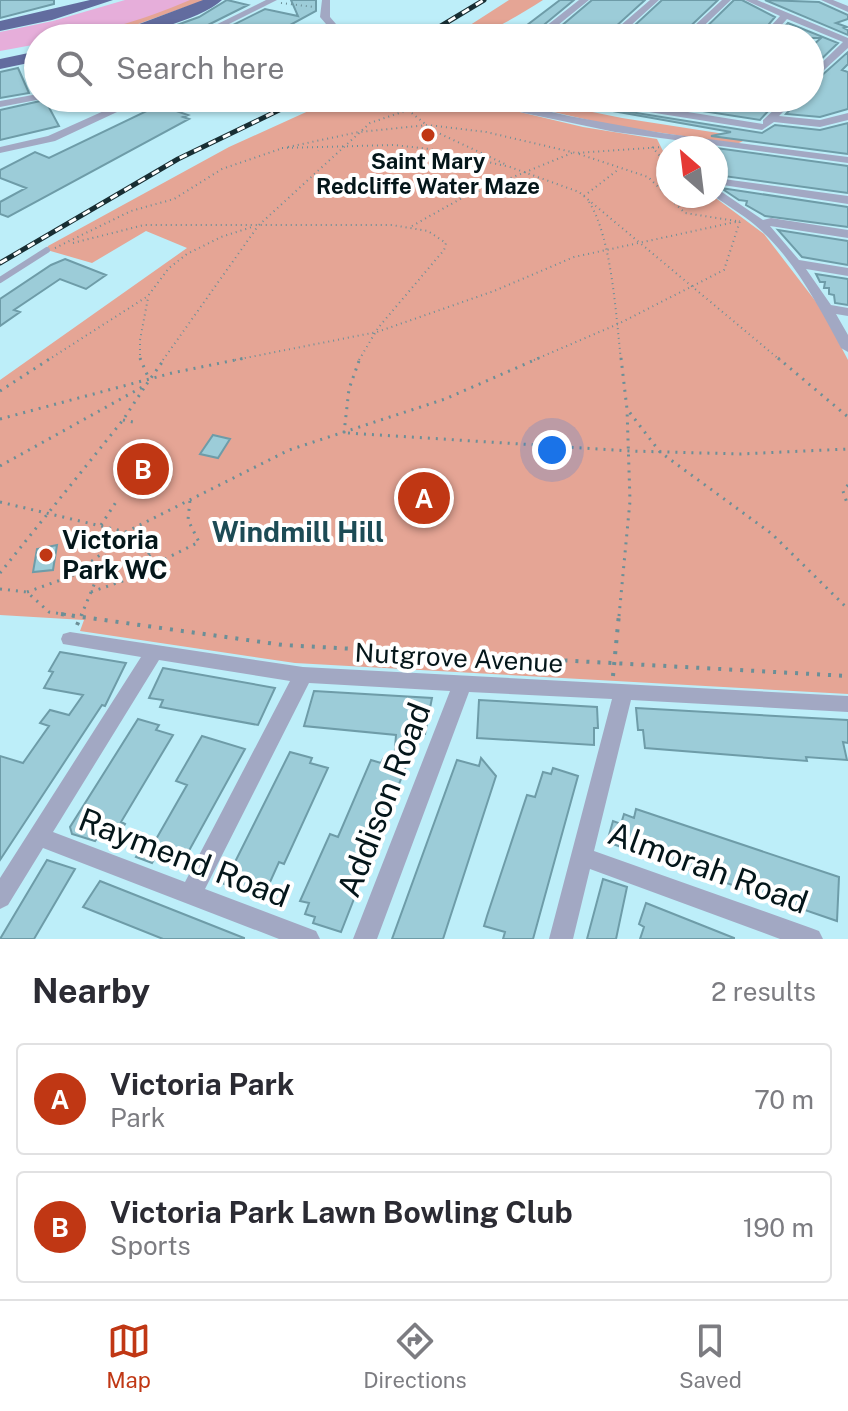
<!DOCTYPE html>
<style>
body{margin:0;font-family:"Public Sans",sans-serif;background:#f2f2f3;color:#2b2b33}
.compass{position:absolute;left:656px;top:136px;width:72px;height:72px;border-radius:50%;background:#fff;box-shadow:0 2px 6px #0004;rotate:332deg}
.you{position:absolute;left:552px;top:450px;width:28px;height:28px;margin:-20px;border:6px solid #fff;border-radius:50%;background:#1a73e8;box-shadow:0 0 0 12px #1a73e833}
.badge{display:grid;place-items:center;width:52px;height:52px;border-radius:50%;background:#c03714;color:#fff;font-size:26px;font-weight:700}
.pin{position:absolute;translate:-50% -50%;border:4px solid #fff;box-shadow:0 2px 8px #0006}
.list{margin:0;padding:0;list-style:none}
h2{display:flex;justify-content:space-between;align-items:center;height:104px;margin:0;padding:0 32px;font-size:34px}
h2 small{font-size:26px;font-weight:400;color:#7c7c81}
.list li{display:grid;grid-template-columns:52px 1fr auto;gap:24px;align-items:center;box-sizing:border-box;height:112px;margin:0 16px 16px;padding:0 16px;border:2px solid #e1e1e2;border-radius:8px}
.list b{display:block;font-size:30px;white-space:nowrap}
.list p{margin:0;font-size:26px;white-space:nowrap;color:#7c7c81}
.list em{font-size:26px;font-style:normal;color:#7c7c81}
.icon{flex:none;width:44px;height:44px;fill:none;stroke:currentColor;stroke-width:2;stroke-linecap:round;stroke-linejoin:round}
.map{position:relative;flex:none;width:848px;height:939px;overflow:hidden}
.search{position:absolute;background:#fff;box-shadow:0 2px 6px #0004;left:24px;right:24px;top:24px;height:88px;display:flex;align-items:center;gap:20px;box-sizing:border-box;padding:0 28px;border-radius:44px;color:#7c7c81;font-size:30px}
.sheet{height:360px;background:#fff}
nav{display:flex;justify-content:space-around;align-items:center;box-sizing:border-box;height:112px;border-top:2px solid #e1e1e2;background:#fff;font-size:22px;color:#7c7c81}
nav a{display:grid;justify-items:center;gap:4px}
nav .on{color:#c03714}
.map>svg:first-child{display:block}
.green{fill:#e5a595}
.water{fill:#e6aeda}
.building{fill:#9cccd8;stroke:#6e9ca8;stroke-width:2}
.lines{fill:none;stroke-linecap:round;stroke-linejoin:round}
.path-far2{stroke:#6c8f97;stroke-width:2;stroke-dasharray:1 4;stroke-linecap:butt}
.path-far1{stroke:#6c8f97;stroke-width:3;stroke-dasharray:2 6;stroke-linecap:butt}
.path{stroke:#6c8f97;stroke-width:4;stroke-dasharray:3 8;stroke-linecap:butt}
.service{stroke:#a2a8c3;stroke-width:6}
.minor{fill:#a2a8c3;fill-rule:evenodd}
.trunk{fill:#626c9f;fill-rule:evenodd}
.rail-casing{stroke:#182e33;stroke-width:5}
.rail{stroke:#fff;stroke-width:3;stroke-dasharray:8;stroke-linecap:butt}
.poi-dot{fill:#c03714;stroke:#fff;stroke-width:3}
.labels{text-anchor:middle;stroke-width:8;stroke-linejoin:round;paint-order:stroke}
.far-poi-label{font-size:22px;font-weight:bold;fill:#04161a;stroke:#fff}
.poi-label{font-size:26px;font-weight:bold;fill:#04161a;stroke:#fff;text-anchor:start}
.street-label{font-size:26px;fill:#04161a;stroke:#fff}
.neighbourhood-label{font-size:28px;font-weight:bold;fill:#1c4b55;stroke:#fff}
.near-street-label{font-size:32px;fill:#04161a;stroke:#fff}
</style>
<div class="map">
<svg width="848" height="939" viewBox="0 0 848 939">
<rect width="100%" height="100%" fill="#bdeef9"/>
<path class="green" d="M168,0h37l-100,36 -57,2z
M509,0h34c-29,18 -58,38 -93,38z
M337,98h123l123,29 74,12 11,22v35h45l51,38 56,73 28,53v334l-553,-31 -215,-32 4,-11 -84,-5v-235l187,-132 -41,-17 -54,32 -45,-13 1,-4 181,-99z
M491,98h32l99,20 122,19 -1,4 -6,3 -122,-18z"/>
<path class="water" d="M125,0h65c-48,20 -100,38 -152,38v6l-38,7v-19l53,-11z"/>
<path class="building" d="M0,0h54v4l-54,14z
M227,0l21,5 -50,25 -24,8h-33l58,-21z
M291,0h25v11l-26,14 13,4 -18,9h-33l-29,-8 42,-21 33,7z
M560,0h14l-46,38h-18z
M592,0h53l-42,38h-56z
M662,0h56l-40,38h-57z
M734,0h8l33,17 -18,21h-62z
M765,0l54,2 29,13v4l-12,4 11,4 -3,1 4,2v5z
M788,23l50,20 -28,27v-17l6,-6 -4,-1 9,-8h-47z
M848,52v12l-6,6 6,2v37l-28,8 -34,-3 14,-16h10v-12z
M18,68l11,25 -29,5v-26z
M567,98l13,6 182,29 13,-8 45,5 28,-7v31l-137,-18 20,-4 -164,-29z
M619,98h106l8,6 37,5 -10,11z
M45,100l14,26 -59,14v-30z
M159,105l29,10 -5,2 6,2 -181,98 -8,-3v-12l26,-14 -26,-10v-8l35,-18 14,6z
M716,148l132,18v27l-132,-18z
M721,188l127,19v20l-83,-11 -19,-11 1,-4 -8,-1z
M778,230l70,11v24l-46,-8z
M65,259l41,16 -20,14 -26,-10 -46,31 6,2 -20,14v-27l51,-34z
M816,274l32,5v26l-13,-2 -1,-8 -5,-1v-6h-5l1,-6h-5z
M213,435l17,4 -12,19 -18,-4z
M57,545l-4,25 -20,2 4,-23z
M60,652l66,11 -21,43 -3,-1 -102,155v-104l23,7 26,-37 -9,-3 10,-13 19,5 14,-20 -39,-7 9,-16 -4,-1z
M163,668l112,20 -17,37 -98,-18 3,-7 -14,-2z
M314,691l118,7 -7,36h-14l-1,22 -69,176 -28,-9 2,-6 -10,-3 4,-11 -9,-2 30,-67 8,3 33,-77 10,3 2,-4 11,3 2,-27 -92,-9z
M479,700l118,7 1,21h-4v17l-117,-7z
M636,708l212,12v23l-5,-1 4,18 -41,-3 1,4 -162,-13 -2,-18h-5z
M138,719l21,6 -3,5 17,5 -52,87 4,2 -9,15 -16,-5 -5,7 -23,-7 -2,-7z
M202,736l43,13 -65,118 -25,-9 -3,5 -16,-6 7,-12 8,3 36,-63 -11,-4z
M290,752l22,6 -2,5 18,5 -44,96 -5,-2 -13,29 -15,-4 -3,5 -24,-8z
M481,758l15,18 -53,163h-51l65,-179 22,6z
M553,768l25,8 -45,163h-30l2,-7 -21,-6 3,-10 40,-121 8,2 8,-25 8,2z
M636,809l203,68 -2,44 -230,-79 6,-21 8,3 3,-10 10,4z
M47,860l28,9 -41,70h-34z
M603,879l24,8 -11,52h-29z
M100,881l144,57v1h-81l-80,-32z
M646,903l88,35v1h-94l4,-12 -5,-3z"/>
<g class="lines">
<path class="path-far2" d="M281,3l33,4
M430,98l-22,12 26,21 73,34
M452,98l15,4
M288,147l71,-15 69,-7 58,7 90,21 87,-6
M652,147l16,18
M282,148l112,-3 36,4 80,18 69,25 201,168
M579,154l69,23 37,36 51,8
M584,196l35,-27
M589,202c23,36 27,115 32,158
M259,225l111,-102 38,-13 -2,-12
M412,226l50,-28 110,-45
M73,243l71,-18h248l36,6 18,12 -2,7 -66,78 -19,32
M55,248l76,-37 43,-12 48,-30 58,-20
M48,360l100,-64 21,-28 18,-14 34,-17 31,-10
M140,360v-20l8,-42
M163,360l95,-134
M235,360l142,-28 117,-41 80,-34 166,-36
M534,360l84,-36 106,-54 16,-49"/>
<path class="path-far1" d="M140,358l9,21
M621,358l6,51 33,43 112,82 76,75
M778,358l70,59
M0,391l51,-33
M0,419l172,-46 73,-15
M123,420l15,3
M344,433l5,-44 11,-31
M348,433l282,18 111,3 107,-5
M0,466l146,-81 19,-27
M848,485l-5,6 5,15
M0,502l126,30
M101,525l17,-26
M149,556l16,3 34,-17 -11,-22 2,-20
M0,573l123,-153 21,-32
M0,589l27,3 22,20 26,4
M27,592l45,-16 36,-27
M91,592l43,-15 18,-28 -23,-11 -3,-6
M81,616l28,-67 17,-17 163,-82 156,-51 94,-41
M619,616l11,-115 -3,-92"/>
<path class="path" d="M61,614l222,31 565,31
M77,625l5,-11
M613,676l6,-62"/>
<path class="service" d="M0,280l47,-30"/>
<path class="minor" d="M266,0h11l-76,38h-12z
M322,0h8v17l18,21h-10l-18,-21z
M579,0h10l-47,38h-11z
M650,0h9l-42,38h-11z
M722,0h9l-40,38h-10z
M745,0h12l91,38v10l-38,35v-9l33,-32 -56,-23 -17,19h-10l20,-22z
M821,0h12l15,6v6z
M123,31l15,7 -18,-2v-4z
M38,94v4l4,1 -42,8v-6z
M77,98h15l23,8 18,-8h14l-92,43 -55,12v-6l48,-11 58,-26z
M473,98h17l79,18 93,17 186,24v6l-233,-31 -91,-19z
M575,98h25l163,26v-4l14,-13 -44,-6 -5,-3 54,4 4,-4h11l-18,18 41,4 28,-7v7l-28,7 -46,-5 -12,8 -182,-29z
M716,178l132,18v8l-132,-20z
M716,188l47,32 8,-2 77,12v8l-78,-12 29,34 49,8v8l-42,-7 25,36 17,3v8l-12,-2 12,21v17l-7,-4c-23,-43 -48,-91 -86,-123 -13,-11 -27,-19 -41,-29h2z
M70,632l233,35 545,29v16l-217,-12 -37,151 217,77 8,3 4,8h-43l-190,-70 -17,70h-24l63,-240 -143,-7 -92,247h-24l97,-248 -141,-8 -104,206 111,42 4,8h-41l-236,-91 -35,57 -8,4v-31l141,-221 -78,-13 -2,-5 2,-5zM159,660l131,21 -105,201 -132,-50z"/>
<path class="trunk" d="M90,0h23l-61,20 -52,11v-10z
M203,0h19c-22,20 -89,38 -120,38z
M38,51v10l-38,8v-10z"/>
<defs>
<path id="rail" d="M421,38l63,-38
M0,263l178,-104 126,-61"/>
</defs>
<use href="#rail" class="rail-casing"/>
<use href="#rail" class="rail"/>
</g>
<g class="poi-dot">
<circle cx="428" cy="135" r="8"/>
<circle cx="46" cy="555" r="8"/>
</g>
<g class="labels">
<g class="far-poi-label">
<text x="428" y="169">Saint Mary<tspan x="428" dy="25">Redcliffe Water Maze</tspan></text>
</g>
<g class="poi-label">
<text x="62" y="549">Victoria<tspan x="62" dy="30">Park WC</tspan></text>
</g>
<g class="street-label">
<text transform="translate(459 658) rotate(3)" y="9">Nutgrove Avenue</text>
</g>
<g class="neighbourhood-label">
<text x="298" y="542">Windmill Hill</text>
</g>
<g class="near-street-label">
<text transform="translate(384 800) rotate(-69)" y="11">Addison Road</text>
<text transform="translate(184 858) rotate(21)" y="11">Raymend Road</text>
<text transform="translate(708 868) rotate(20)" y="11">Almorah Road</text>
</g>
</g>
</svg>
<svg class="compass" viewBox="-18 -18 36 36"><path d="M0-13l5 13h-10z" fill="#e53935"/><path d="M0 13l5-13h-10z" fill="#7c7c81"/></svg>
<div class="you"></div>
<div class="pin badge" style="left:424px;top:498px">A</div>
<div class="pin badge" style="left:143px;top:469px">B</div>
<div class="search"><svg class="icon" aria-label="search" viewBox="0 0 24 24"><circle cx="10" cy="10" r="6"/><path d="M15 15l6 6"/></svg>Search here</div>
</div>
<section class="sheet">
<h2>Nearby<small>2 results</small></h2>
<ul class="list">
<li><span class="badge">A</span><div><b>Victoria Park</b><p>Park</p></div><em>70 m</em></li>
<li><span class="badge">B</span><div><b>Victoria Park Lawn Bowling Club</b><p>Sports</p></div><em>190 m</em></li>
</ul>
</section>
<nav>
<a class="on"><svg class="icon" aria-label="map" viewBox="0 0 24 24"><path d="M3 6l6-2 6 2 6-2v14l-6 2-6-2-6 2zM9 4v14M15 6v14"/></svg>Map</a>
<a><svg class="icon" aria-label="directions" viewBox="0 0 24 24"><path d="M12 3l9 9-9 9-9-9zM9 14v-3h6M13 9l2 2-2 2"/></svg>Directions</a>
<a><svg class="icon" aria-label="saved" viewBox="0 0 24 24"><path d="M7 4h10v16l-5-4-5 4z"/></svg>Saved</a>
</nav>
